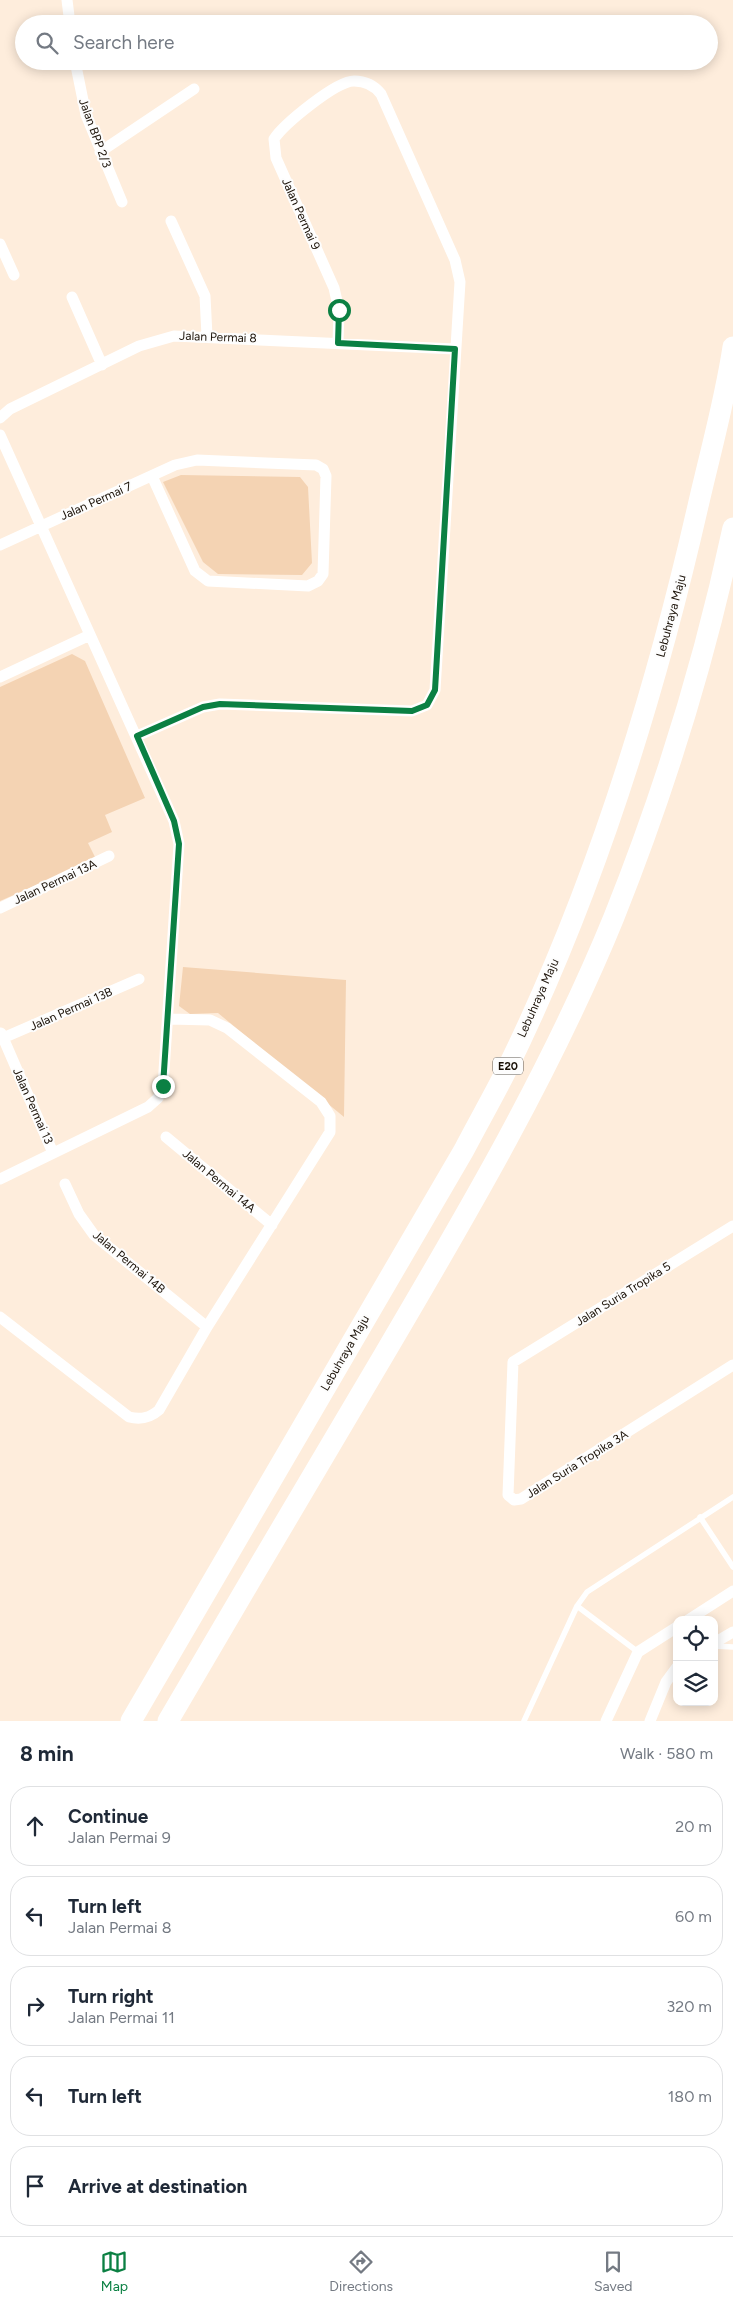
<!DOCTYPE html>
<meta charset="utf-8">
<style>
body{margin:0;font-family:Figtree,sans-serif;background:#f2f2f3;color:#1f2937}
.controls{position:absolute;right:15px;bottom:15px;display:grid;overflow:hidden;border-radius:10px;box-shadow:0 2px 12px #0003}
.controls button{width:45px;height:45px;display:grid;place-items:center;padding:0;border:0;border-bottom:1px solid #e0e1e3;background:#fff;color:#1f2937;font:25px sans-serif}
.stop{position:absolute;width:15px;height:15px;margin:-11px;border:4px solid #0b8043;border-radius:50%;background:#fff}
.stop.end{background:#0b8043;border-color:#fff;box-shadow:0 1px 5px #0008}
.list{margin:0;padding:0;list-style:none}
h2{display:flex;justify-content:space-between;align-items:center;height:65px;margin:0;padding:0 20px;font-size:21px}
h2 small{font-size:16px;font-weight:400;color:#747a83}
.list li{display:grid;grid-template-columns:32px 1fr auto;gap:15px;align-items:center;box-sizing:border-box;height:80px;margin:0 10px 10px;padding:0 10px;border:1px solid #e0e1e3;border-radius:20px}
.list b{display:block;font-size:19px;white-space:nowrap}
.list p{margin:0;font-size:16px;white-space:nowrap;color:#747a83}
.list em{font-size:16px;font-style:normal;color:#747a83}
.icon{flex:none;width:28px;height:28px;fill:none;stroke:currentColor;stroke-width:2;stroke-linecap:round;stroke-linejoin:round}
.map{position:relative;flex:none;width:733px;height:1721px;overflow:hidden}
.search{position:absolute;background:#fff;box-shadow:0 2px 12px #0003;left:15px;right:15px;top:15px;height:55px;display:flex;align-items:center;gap:12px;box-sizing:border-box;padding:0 18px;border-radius:28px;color:#747a83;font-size:19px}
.sheet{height:515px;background:#fff}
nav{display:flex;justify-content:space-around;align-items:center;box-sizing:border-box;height:70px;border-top:1px solid #e0e1e3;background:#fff;font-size:14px;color:#747a83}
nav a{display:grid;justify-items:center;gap:2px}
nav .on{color:#0b8043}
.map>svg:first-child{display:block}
.green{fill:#f4d3b3}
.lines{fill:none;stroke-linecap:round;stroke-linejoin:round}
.lane{stroke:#fff;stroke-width:5.5}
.street{stroke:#fff;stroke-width:11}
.highway{stroke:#fff;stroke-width:21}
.route{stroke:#0b8043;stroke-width:6}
.labels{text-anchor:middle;stroke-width:4;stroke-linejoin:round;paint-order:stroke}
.shield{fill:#fdfdfd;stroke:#5e5851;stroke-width:1}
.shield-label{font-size:11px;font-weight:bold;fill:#1a1107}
.street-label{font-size:12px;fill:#1a1107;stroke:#fdfdfd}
</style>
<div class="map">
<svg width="733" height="1721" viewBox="0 0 733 1721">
<rect width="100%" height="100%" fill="#feeddc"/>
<path class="green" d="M181,475l119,2 8,10 4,76 -10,12 -84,-1 -15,-12 -40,-80z
M72,654l13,7 60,137 -40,17 7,17 -24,11 8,16 -96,42v-214z
M183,967l163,13 -2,137 -126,-104 -28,1 -11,-8z"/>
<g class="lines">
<path class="lane" d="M700,1517l33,50
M577,1606l61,46
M714,1646l19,1
M524,1721l53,-115 10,-14 146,-95"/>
<path class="street" d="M67,0l3,24
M75,61l11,54 36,87
M100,152l94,-63
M171,221l34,75 2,40
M0,244l14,31
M72,297l30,68
M0,418l10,-9 129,-63 35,-10 281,13
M0,435l174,386 5,23 -16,242 -5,12 -10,9 -148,72
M0,545l175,-80 22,-5 119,5 7,4 3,7 -3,98 -5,7 -10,5 -100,-5 -13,-10 -43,-95
M0,677l90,-42
M137,736l66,-29 17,-3 192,7 15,-6 8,-15 25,-408 -5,-22 -74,-166c-7,-9 -15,-13 -27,-13 -18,0 -70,43 -80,58l2,19 58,130 5,22 -1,33
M0,908l109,-52
M1,1033l52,120
M3,1038l136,-59
M166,1137l106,88
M65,1184l14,30 15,21 113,92
M733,1226l-220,136 -5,133 6,5 7,-1 212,-134
M0,1317l129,100c12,3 21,1 30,-7l48,-83 123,-195v-16l-9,-14 -94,-74 -17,-8 -41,-1
M688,1620l45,-29
M714,1643l19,-11
M606,1721l32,-69 39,-25
M650,1721l16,-39 11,-15"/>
<path class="highway" d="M131,1721l333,-571c14,-27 29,-53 42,-79 88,-179 148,-372 192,-565 12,-53 27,-105 35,-159
M168,1721c72,-123 144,-245 217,-368 83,-141 167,-284 229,-436 50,-125 91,-257 119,-389"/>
</g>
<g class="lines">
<path class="route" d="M163,1086l16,-242 -5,-23 -37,-85 66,-29 17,-3 192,7 15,-6 8,-15 20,-341 -117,-6 1,-33"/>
</g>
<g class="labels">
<rect class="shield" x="493" y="1057.5" width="30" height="17" rx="4"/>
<g class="shield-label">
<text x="508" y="1070">E20</text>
</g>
<g class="street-label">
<text transform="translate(95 133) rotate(70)" y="4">Jalan BPP 2/3</text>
<text transform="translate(301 214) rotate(66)" y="4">Jalan Permai 9</text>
<text transform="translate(218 337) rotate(2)" y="4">Jalan Permai 8</text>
<text transform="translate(96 501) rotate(-24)" y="4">Jalan Permai 7</text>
<text transform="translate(671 616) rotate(-75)" y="4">Lebuhraya Maju</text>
<text transform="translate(55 882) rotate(-25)" y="4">Jalan Permai 13A</text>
<text transform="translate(538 998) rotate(-66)" y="4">Lebuhraya Maju</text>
<text transform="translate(71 1009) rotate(-24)" y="4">Jalan Permai 13B</text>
<text transform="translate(33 1106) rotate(66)" y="4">Jalan Permai 13</text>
<text transform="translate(219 1181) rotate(40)" y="4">Jalan Permai 14A</text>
<text transform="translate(129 1262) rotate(40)" y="4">Jalan Permai 14B</text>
<text transform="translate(623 1294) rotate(-32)" y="4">Jalan Suria Tropika 5</text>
<text transform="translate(345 1353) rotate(-60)" y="4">Lebuhraya Maju</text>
<text transform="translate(577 1464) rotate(-32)" y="4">Jalan Suria Tropika 3A</text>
</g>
</g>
</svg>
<div class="controls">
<button><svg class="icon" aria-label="locate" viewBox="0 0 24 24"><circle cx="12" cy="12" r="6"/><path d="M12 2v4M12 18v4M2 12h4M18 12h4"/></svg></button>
<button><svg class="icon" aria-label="layers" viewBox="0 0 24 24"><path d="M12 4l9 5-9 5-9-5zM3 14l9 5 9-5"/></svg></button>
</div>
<div class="stop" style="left:339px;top:310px"></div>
<div class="stop end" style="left:163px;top:1086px"></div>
<div class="search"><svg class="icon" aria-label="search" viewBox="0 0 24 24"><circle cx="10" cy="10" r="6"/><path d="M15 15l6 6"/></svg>Search here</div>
</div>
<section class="sheet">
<h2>8 min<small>Walk · 580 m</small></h2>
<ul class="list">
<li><svg class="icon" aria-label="ahead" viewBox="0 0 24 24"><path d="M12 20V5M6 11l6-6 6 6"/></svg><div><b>Continue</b><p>Jalan Permai 9</p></div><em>20 m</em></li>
<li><svg class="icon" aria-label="left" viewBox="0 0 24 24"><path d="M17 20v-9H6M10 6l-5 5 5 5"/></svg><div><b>Turn left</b><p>Jalan Permai 8</p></div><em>60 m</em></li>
<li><svg class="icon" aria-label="right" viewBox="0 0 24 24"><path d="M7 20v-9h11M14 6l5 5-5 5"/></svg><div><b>Turn right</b><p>Jalan Permai 11</p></div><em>320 m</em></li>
<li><svg class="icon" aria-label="left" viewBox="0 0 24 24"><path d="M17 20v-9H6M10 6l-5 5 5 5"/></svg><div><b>Turn left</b></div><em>180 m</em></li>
<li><svg class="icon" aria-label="arrive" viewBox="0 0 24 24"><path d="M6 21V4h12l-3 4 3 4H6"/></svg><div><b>Arrive at destination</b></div></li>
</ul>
</section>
<nav>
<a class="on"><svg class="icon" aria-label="map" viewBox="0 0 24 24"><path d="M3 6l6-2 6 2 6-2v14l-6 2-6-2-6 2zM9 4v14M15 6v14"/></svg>Map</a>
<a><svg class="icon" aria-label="directions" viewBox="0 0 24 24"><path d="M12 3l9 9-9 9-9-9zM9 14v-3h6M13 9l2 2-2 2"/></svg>Directions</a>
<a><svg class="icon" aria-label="saved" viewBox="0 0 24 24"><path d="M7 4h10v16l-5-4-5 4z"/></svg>Saved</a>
</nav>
